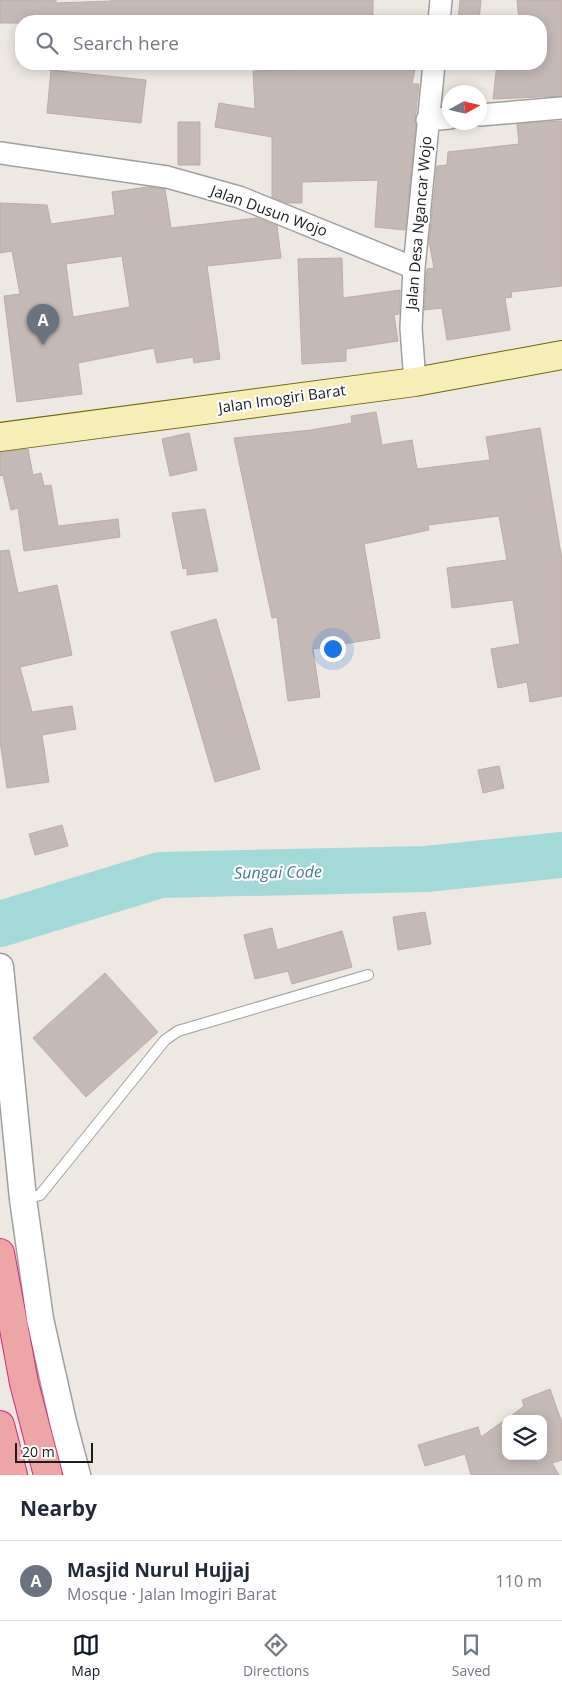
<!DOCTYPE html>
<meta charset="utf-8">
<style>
body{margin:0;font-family:"Open Sans",sans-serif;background:#f6f6f7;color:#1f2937}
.controls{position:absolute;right:15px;bottom:15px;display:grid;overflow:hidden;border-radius:10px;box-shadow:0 2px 12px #0003}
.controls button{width:45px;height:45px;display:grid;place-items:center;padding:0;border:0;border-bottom:1px solid #e0e1e3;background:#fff;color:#1f2937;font:25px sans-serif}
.compass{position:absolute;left:442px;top:85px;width:45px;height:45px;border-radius:50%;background:#fff;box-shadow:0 2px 12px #0003;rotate:82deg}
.scale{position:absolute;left:15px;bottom:12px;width:78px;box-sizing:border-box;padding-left:5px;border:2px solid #1c1c1c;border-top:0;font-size:14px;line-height:18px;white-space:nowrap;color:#1c1c1c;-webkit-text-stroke:4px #fff;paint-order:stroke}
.you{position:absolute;left:332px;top:648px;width:18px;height:18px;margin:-12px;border:4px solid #fff;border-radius:50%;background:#1a73e8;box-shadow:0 0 0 8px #1a73e833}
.badge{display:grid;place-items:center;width:32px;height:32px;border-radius:50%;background:#111827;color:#fff;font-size:16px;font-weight:700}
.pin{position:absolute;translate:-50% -41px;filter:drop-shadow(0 1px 2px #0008)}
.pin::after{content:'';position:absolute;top:26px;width:18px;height:15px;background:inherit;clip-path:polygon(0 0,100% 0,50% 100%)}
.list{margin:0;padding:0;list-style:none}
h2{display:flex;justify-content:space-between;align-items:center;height:65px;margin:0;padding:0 20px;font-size:21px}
h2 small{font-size:16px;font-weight:400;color:#747a83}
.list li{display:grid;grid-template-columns:32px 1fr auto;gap:15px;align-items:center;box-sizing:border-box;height:80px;padding:0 20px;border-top:1px solid #e0e1e3}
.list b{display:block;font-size:19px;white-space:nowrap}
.list p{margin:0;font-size:16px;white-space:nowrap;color:#747a83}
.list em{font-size:16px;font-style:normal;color:#747a83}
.icon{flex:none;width:28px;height:28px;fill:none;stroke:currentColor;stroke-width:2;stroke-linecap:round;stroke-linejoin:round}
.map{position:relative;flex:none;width:562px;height:1475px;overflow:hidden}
.search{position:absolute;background:#fff;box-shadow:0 2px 12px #0003;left:15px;right:15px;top:15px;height:55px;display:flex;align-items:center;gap:12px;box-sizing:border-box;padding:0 18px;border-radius:20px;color:#747a83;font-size:19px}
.sheet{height:145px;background:#fff}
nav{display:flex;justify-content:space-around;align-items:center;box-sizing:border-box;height:70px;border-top:1px solid #e0e1e3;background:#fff;font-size:14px;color:#747a83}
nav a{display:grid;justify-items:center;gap:2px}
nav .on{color:#111827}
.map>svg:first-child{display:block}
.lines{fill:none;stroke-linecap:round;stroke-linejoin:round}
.river{stroke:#a4d9da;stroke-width:46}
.building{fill:#c5b9b6;stroke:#bfaba5;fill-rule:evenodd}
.service-casing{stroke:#a0a0a0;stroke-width:12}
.minor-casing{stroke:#a0a0a0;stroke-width:24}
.tertiary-casing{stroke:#a0a0a0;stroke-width:29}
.secondary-casing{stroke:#6f6508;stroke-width:30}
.trunk-casing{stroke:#d22985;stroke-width:30}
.service{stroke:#fff;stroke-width:10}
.minor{stroke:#fff;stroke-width:21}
.tertiary{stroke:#fff;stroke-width:26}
.secondary{stroke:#f7edb7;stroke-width:28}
.trunk{stroke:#eea5a5;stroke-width:28}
.labels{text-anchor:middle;stroke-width:4.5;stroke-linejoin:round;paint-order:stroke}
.street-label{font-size:15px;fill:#1c1c1c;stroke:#fff}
.water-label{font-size:16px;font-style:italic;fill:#437a91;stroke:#fff}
</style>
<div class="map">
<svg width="562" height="1475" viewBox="0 0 562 1475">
<rect width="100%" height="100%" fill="#ede8e2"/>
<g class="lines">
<path class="river" d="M0,924l160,-49 266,-6 136,-14"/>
</g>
<path class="building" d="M0,0h56v3l56,-2 -1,-1h262v21h-123v-5l-46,5h-183v2h-21z
M460,0h21l-2,21 -21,-1z
M517,0h45v96l-69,3 4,-35h44v-43h-22z
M290,64h59l39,4v-3l27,4 -3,15h7l-4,37 1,3 -11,106 -30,-3 3,-47 -76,2v21h-15l-15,-6v-60l-57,-10 4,-24 36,6 -2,-38 37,-1z
M51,70l95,10 -5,43 -94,-10z
M562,121v165l-51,6 1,5 -7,1 5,32 -63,10 -5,-32 -18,2 3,-41 7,-1 -5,-26 8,-76 10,-1 1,-13 71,-8 -2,-20z
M178,122h22v43h-22z
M148,187l17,2 6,39 86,-10 20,8 4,32 -74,8 13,93 -26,4 -1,-6 -36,6 -3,-15 -76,15 4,31 -65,8 -13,-106 16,-2 -8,-43 -12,2v-50l47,2 4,19 64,-9 -3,-23zM122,256l8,51 -57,10 -7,-53z
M342,258l1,40 57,-8 -1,24 -5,1 4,26 -52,8v12l-44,3 -4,-105z
M376,412l6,33 30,-5 5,29 73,-9 -4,-23 54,-9 22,132v136l-32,6 -3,-20 -29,6 -7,-39 29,-5 -7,-44 -61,8 -5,-40 60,-8 -8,-44 -71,9 1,5 -65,14 16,94 -67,11 7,48 -32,4 -11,-84 -5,1 -38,-180 77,-8 41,-7 -1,-7z
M189,433l8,37 -27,6 -8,-37z
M28,449l5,26 8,-2 3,13 7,-1 7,41 60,-7 2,18 -96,14 -6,-43 -7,2 -8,-35 -3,1v-24z
M205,509l13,62 -31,4v-7l-4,1 -11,-56z
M9,550l9,43 39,-8 15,70 -52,12 12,45 40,-6 4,23 -34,6 7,47 -42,6 -7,-47v-190z
M216,619l44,150 -45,13 -44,-150z
M499,766l5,22 -21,5 -5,-23z
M62,825l6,21 -33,9 -6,-21z
M425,912l6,32 -33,6 -5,-33z
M272,928l5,22 65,-19 10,36 -60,17 -4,-13 -33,8 -11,-44z
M105,973l53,59 -72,65 -53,-59z
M550,1389l12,34v37l-10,3 7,12h-88l-6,-21 -40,12 -7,-21 60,-18 3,10 25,-18v37h37v-37h-36l17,-13 -2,-6z"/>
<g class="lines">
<defs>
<path id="service" d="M24,1199l16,-4 125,-155 13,-9 190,-56"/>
<path id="minor" d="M439,21l2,-21
M480,115l82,-7
M427,120l23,-2
M0,153l167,24 72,20 175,71
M415,382l-4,-54 3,-60 20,-204"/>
<path id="tertiary" d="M0,967l23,232 17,120 23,103 14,53"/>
<path id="secondary" d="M0,437l415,-55 147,-27"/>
<path id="trunk" d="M0,1253l24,130 24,92
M0,1425l13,50"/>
</defs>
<use href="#service" class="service-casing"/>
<use href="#minor" class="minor-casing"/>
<use href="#tertiary" class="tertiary-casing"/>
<use href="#secondary" class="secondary-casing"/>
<use href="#trunk" class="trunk-casing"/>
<use href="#service" class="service"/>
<use href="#minor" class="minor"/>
<use href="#tertiary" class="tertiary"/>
<use href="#secondary" class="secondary"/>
<use href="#trunk" class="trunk"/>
</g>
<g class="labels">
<g class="street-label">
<text transform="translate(269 211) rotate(20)" y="5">Jalan Dusun Wojo</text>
<text transform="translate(419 223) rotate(-85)" y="5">Jalan Desa Ngancar Wojo</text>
<text transform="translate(282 399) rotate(-8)" y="5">Jalan Imogiri Barat</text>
</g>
<g class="water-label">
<text transform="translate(278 872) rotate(-1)" y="6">Sungai Code</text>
</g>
</g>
</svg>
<div class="controls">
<button><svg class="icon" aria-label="layers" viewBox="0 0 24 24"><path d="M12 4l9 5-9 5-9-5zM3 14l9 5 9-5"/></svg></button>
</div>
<svg class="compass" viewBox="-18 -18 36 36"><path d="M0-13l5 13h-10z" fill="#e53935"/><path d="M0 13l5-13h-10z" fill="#747a83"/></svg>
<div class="scale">20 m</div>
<div class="you"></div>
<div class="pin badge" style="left:43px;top:345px;background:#6b7280">A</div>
<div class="search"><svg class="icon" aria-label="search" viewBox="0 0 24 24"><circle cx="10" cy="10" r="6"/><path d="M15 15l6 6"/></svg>Search here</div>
</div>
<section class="sheet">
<h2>Nearby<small></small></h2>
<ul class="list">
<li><span class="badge" style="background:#6b7280">A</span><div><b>Masjid Nurul Hujjaj</b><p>Mosque · Jalan Imogiri Barat</p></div><em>110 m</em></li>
</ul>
</section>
<nav>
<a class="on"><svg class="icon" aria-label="map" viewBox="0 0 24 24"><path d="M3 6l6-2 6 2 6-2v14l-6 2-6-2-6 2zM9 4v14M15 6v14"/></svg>Map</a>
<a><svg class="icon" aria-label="directions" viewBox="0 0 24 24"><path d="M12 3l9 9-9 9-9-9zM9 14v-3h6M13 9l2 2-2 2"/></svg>Directions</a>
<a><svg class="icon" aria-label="saved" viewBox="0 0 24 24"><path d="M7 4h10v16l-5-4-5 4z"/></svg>Saved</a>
</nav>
